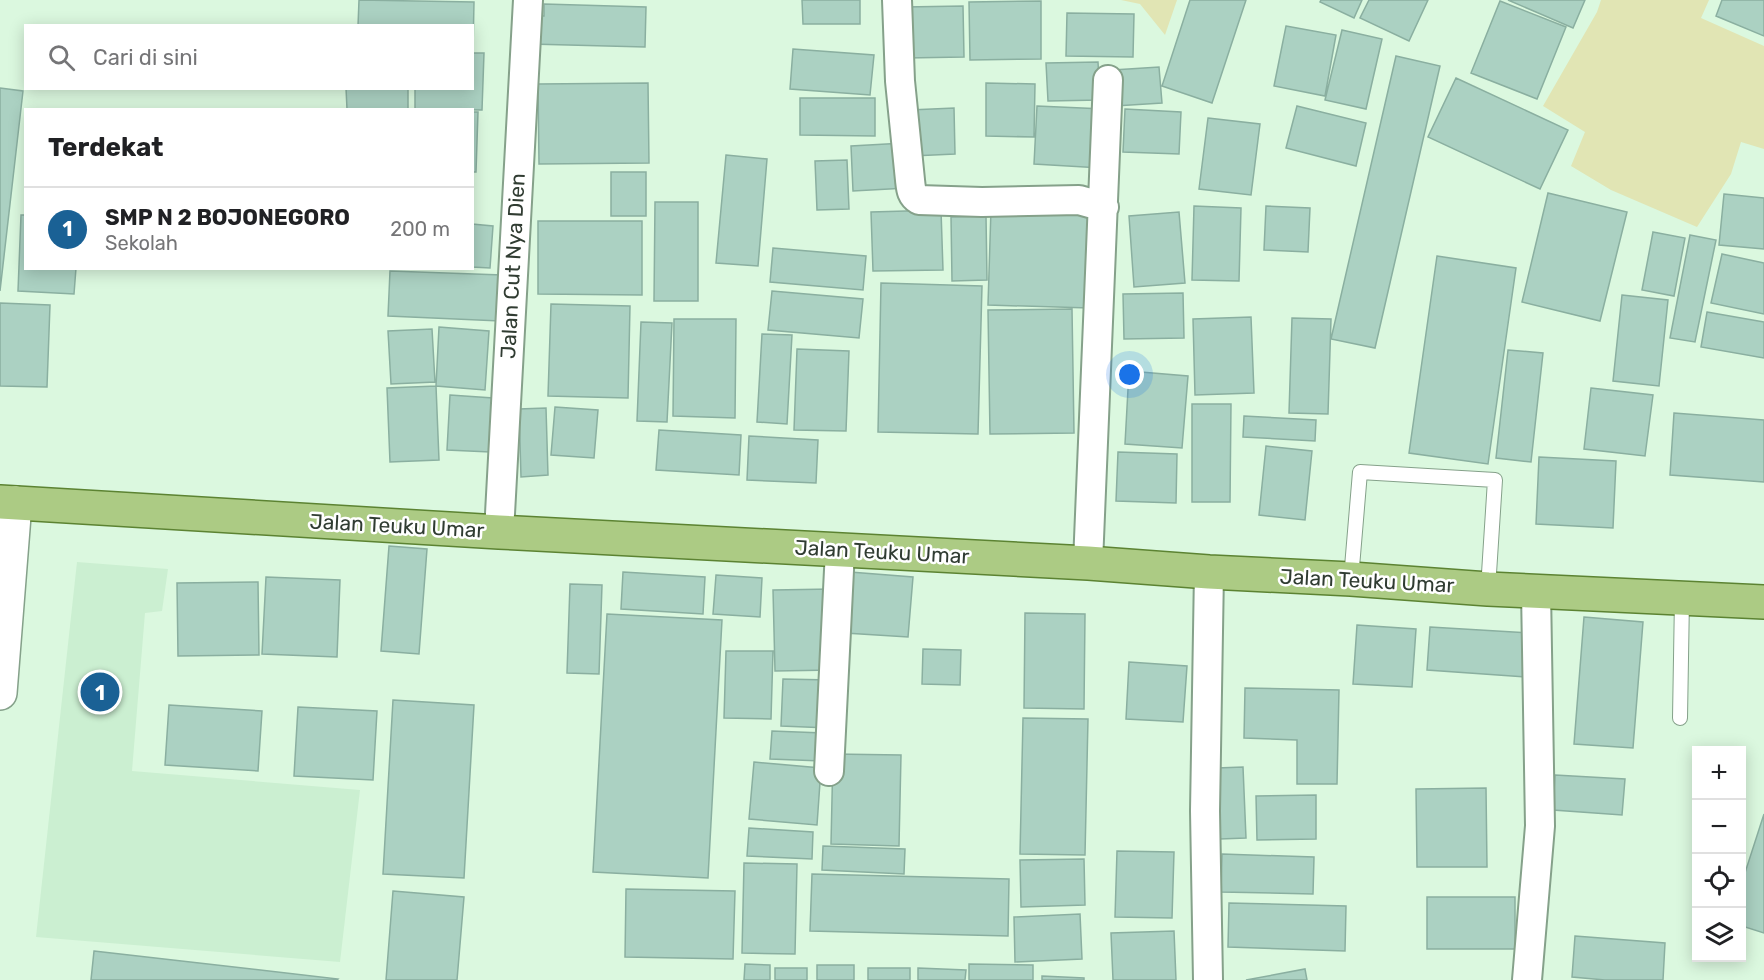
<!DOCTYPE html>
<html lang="id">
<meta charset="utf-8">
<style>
body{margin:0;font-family:Rubik,sans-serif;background:#f2f2f2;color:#202124}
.controls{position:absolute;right:18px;bottom:18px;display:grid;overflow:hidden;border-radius:0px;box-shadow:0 3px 15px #0003}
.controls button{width:54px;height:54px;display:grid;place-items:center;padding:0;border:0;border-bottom:2px solid #e0e0e0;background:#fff;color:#202124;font:30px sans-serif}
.you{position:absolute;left:1130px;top:375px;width:21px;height:21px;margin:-15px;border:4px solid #fff;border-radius:50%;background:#1a73e8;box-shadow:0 0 0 9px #1a73e833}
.badge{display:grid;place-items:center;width:39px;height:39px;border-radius:50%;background:#1a6195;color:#fff;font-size:20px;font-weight:700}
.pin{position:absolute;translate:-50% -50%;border:3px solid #fff;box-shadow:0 2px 6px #0006}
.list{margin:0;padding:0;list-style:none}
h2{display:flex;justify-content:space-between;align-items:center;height:78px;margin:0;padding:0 24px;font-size:26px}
h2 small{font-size:20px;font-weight:400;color:#757577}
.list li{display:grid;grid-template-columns:39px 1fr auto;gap:18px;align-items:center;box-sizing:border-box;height:84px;padding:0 24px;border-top:2px solid #e0e0e0}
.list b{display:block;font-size:22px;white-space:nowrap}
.list p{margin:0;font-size:20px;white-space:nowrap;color:#757577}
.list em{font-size:20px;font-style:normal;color:#757577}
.icon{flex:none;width:33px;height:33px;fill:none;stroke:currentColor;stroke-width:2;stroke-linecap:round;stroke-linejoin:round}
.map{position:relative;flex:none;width:1764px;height:980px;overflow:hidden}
.search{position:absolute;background:#fff;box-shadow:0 3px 15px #0003;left:24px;top:24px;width:450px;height:66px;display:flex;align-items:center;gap:15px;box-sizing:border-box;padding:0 21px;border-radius:0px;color:#757577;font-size:22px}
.panel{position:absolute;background:#fff;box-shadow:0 3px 15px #0003;left:24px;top:108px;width:450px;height:162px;border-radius:0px}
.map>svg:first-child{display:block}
.built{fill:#cbefd1}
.green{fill:#e1e5b4}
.building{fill:#abd1c2;stroke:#8aafa0;stroke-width:1.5}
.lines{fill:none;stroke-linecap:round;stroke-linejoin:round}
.service-casing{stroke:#85a18a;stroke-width:16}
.minor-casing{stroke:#85a18a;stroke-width:32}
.tertiary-casing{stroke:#85a18a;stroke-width:36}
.primary-casing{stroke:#5c8332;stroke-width:36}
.service{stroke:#fff;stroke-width:14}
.minor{stroke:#fff;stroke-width:28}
.tertiary{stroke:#fff;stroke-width:33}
.primary{stroke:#accb84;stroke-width:33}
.labels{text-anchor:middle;stroke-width:5;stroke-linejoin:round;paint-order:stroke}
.street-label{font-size:21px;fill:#303c32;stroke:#fff}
</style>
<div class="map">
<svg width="1764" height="980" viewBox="0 0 1764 980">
<rect width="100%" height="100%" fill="#dbf8df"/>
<path class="built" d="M77,562l91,7 -6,42 -17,2 -13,158 228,19 -20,172 -304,-25z"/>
<path class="green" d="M1121,0h56l-12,35 -25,-31z
M1601,0h108l-8,18 63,28v103l-23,-7 -10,32 -34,53 -86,-37 -40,-24 14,-34 -42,-26 54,-94z"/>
<path class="building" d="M359,0l115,2 -1,48 -1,-24h-114z
M802,0h58v24h-57z
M1190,0h56l-34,103 -50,-17z
M1321,0h41l-8,18 -34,-16z
M1369,0h59l-19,41 -49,-23z
M1508,0h77l-12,28z
M1722,0h42v36l-48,-20z
M1041,1v58l-71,1 -1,-58z
M1500,1l66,26 -29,72 -66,-26z
M544,4l102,3 -1,40 -115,-3 1,-28h13z
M963,6l1,51 -58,1 -2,-51z
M1067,13l67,1 -1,43 -67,-1z
M1286,26l50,9 -11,61 -51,-10z
M1342,30l40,9 -16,70 -41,-9z
M793,49l81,6 -4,40 -80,-6z
M472,53h12l-2,57 -67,-1v-21h57z
M1396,56l44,10 -65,282 -44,-9z
M1098,62l2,38 -52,1 -2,-38z
M1159,67l3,36 -47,3 -2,-36z
M1456,78l112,52 -28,59 -112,-52z
M648,83l1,80 -110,1 -1,-80z
M986,83l49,1 -1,53 -48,-1z
M0,88l23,3 -23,200z
M346,88h62v21h-61z
M800,98h75v38l-75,-1z
M1037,106l67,3 -3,59 -67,-4z
M1297,106l69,17 -10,43 -70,-18z
M954,108l1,46 -43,2 -2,-46z
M1125,109l56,3 -2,42 -56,-2z
M472,112h6l-2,60h-4z
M1208,118l52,6 -9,71 -52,-6z
M904,143l3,45 -54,3 -2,-45z
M726,155l41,4 -9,107 -42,-3z
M847,160l2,49 -32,1 -2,-49z
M611,172h35v44h-35z
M1548,193l79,19 -27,109 -78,-19z
M1724,194l40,4v51l-45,-4z
M655,202h43v99h-44z
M1194,206l47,2 -2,73 -47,-1z
M1266,206l44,2 -2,44 -44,-2z
M991,209l101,2 -3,97 -101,-3z
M941,210l2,60 -70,1 -2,-59z
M1179,212l6,71 -51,4 -5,-71z
M21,215h5v53h50l-2,26 -56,-3z
M986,216l1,64 -35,1 -1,-64z
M538,221h104v74l-104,-1z
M472,224l21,2 -3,42 -18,-1z
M1653,232l32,6 -11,58 -32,-6z
M1690,235l26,5 -21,102 -25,-4z
M773,248l93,8 -3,34 -93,-8z
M1722,254l42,9v51l-53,-11z
M1437,256l79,12 -28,196 -79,-11z
M390,271l112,4 -2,46 -112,-5z
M881,283l101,3 -4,148 -100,-2z
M772,291l91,8 -4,39 -91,-8z
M1183,293l1,45 -60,1 -1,-45z
M1622,295l46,5 -9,86 -46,-5z
M0,303l50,2 -3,82 -47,-1z
M551,304l79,2 -2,92 -80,-2z
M1072,309l2,124 -84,1 -2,-124z
M1707,312l57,10v36l-63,-11z
M1251,317l3,76 -59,2 -2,-76z
M1292,318l39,1 -3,95 -39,-1z
M674,319h62l-1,99 -62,-2z
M641,322l31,1 -5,99 -30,-1z
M439,327l50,4 -4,59 -49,-4z
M432,329l3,53 -44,2 -3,-53z
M762,334l30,1 -5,89 -30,-2z
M797,349l52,2 -3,80 -52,-1z
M1508,350l35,3 -12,109 -35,-4z
M1129,371l59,5 -6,72 -57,-4z
M436,386l3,74 -49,2 -3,-74z
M1591,388l62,7 -8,61 -61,-7z
M450,395l43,3 -3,54 -43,-2z
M1192,404h39l-1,98h-38z
M555,407l43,3 -4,48 -43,-3z
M546,408l2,67 -27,2 -2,-68z
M1674,413l90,7v62l-94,-7z
M1244,416l72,4 -1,21 -72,-4z
M659,430l82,5 -2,40 -83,-5z
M749,436l69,4 -2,43 -69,-3z
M1266,446l46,5 -7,69 -46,-5z
M1118,452l59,2 -1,49 -60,-2z
M1539,457l77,4 -3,67 -77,-4z
M389,546l38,3 -8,105 -38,-3z
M623,572l82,5 -2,37 -82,-5z
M850,572l63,5 -5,60 -63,-4z
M716,575l46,3 -2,39 -47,-3z
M266,577l74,3 -3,77 -75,-3z
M258,582l1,73 -81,1 -1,-73z
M570,584l32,1 -3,89 -32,-1z
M832,589l1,81 -58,1 -2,-81z
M1025,613l60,1 -1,95 -60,-1z
M607,614l115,6 -14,258 -115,-6z
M1584,617l59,5 -10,126 -59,-4z
M1357,625l59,4 -4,58 -59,-3z
M1430,627l100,6 -3,44 -100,-7z
M923,649l38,1 -1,35 -38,-1z
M726,651h47l-2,68 -47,-1z
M1129,662l58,4 -4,56 -57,-3z
M783,679l47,1 -1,48 -48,-2z
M1245,688l94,2 -2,94h-40v-44l-53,-2z
M393,700l81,5 -10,173 -81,-4z
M169,705l93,6 -4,60 -93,-6z
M298,707l79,4 -4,69 -79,-4z
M1023,718l65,1 -3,136 -65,-1z
M772,731l51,2 -1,28 -52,-2z
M833,754l68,1 -2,91 -68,-2z
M754,762l67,6 -4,57 -68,-6z
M1243,767l3,71 -26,1 -3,-71z
M1555,775l70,4 -3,36 -69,-5z
M1486,788l1,79h-70l-1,-78z
M1316,795v44l-59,1 -1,-44z
M1764,814v119l-22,-7v-44z
M749,828l64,4 -1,27 -65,-3z
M823,846l82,3 -1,25 -82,-4z
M1117,851l57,1 -2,66 -57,-1z
M1222,854l92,3 -1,37 -92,-2z
M1084,859l1,46 -64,2 -1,-47z
M744,863l53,1 -2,90 -53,-1z
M812,874l197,5 -1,57 -198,-5z
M626,889l109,2 -2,68 -108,-2z
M393,891l71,6 -7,83h-71z
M1427,897h88v52h-88z
M1229,903l117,3 -1,45 -117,-4z
M1080,914l2,45 -67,3 -1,-45z
M1174,931l2,49h-63l-2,-47z
M1575,936l90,7 -2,37h-58l-33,-3z
M94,951l244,28 -1,1h-246z
M745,964l25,1v15h-26z
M969,964l64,1v15h-64z
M817,965h37v15h-37z
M775,968h32v12h-32z
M868,968h42v12h-42z
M918,968l48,2 -1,10h-47z
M1305,969l2,11h-61z
M1042,976l42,2v2h-42z"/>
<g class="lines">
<defs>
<path id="service" d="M1351,579l9,-107 135,8 -7,109
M1680,718l2,-120"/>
<path id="minor" d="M897,0l3,81 10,99c1,9 1,15 9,20l63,2 97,-2 25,7
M499,532l29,-532
M1088,563l20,-483
M829,771l11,-221
M1208,980l-3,-169 4,-239
M1527,980l13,-154 -4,-235"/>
<path id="tertiary" d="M0,693l15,-190"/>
<path id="primary" d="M0,502l499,30 589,31 121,9 142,7 137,10 276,13"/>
</defs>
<use href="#service" class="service-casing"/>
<use href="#minor" class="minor-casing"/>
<use href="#tertiary" class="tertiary-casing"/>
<use href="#primary" class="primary-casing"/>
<use href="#service" class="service"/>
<use href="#minor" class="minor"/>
<use href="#tertiary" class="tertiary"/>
<use href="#primary" class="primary"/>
</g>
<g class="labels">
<g class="street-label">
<text transform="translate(513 266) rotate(-87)" y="7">Jalan Cut Nya Dien</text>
<text transform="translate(397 526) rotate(3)" y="7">Jalan Teuku Umar</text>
<text transform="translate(882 552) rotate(3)" y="7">Jalan Teuku Umar</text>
<text transform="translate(1367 581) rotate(3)" y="7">Jalan Teuku Umar</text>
</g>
</g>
</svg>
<div class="controls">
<button>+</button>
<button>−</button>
<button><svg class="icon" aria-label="locate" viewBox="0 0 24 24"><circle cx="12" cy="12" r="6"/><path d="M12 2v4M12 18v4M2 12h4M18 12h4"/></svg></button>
<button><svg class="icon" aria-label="layers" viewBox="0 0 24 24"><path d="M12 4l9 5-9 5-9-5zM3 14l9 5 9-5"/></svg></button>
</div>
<div class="you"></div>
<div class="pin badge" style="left:100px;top:692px">1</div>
<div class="search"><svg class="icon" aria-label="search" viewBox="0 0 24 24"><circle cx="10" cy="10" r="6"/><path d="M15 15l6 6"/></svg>Cari di sini</div>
<section class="panel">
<h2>Terdekat<small></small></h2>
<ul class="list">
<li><span class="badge">1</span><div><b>SMP N 2 BOJONEGORO</b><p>Sekolah</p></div><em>200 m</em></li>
</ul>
</section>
</div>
